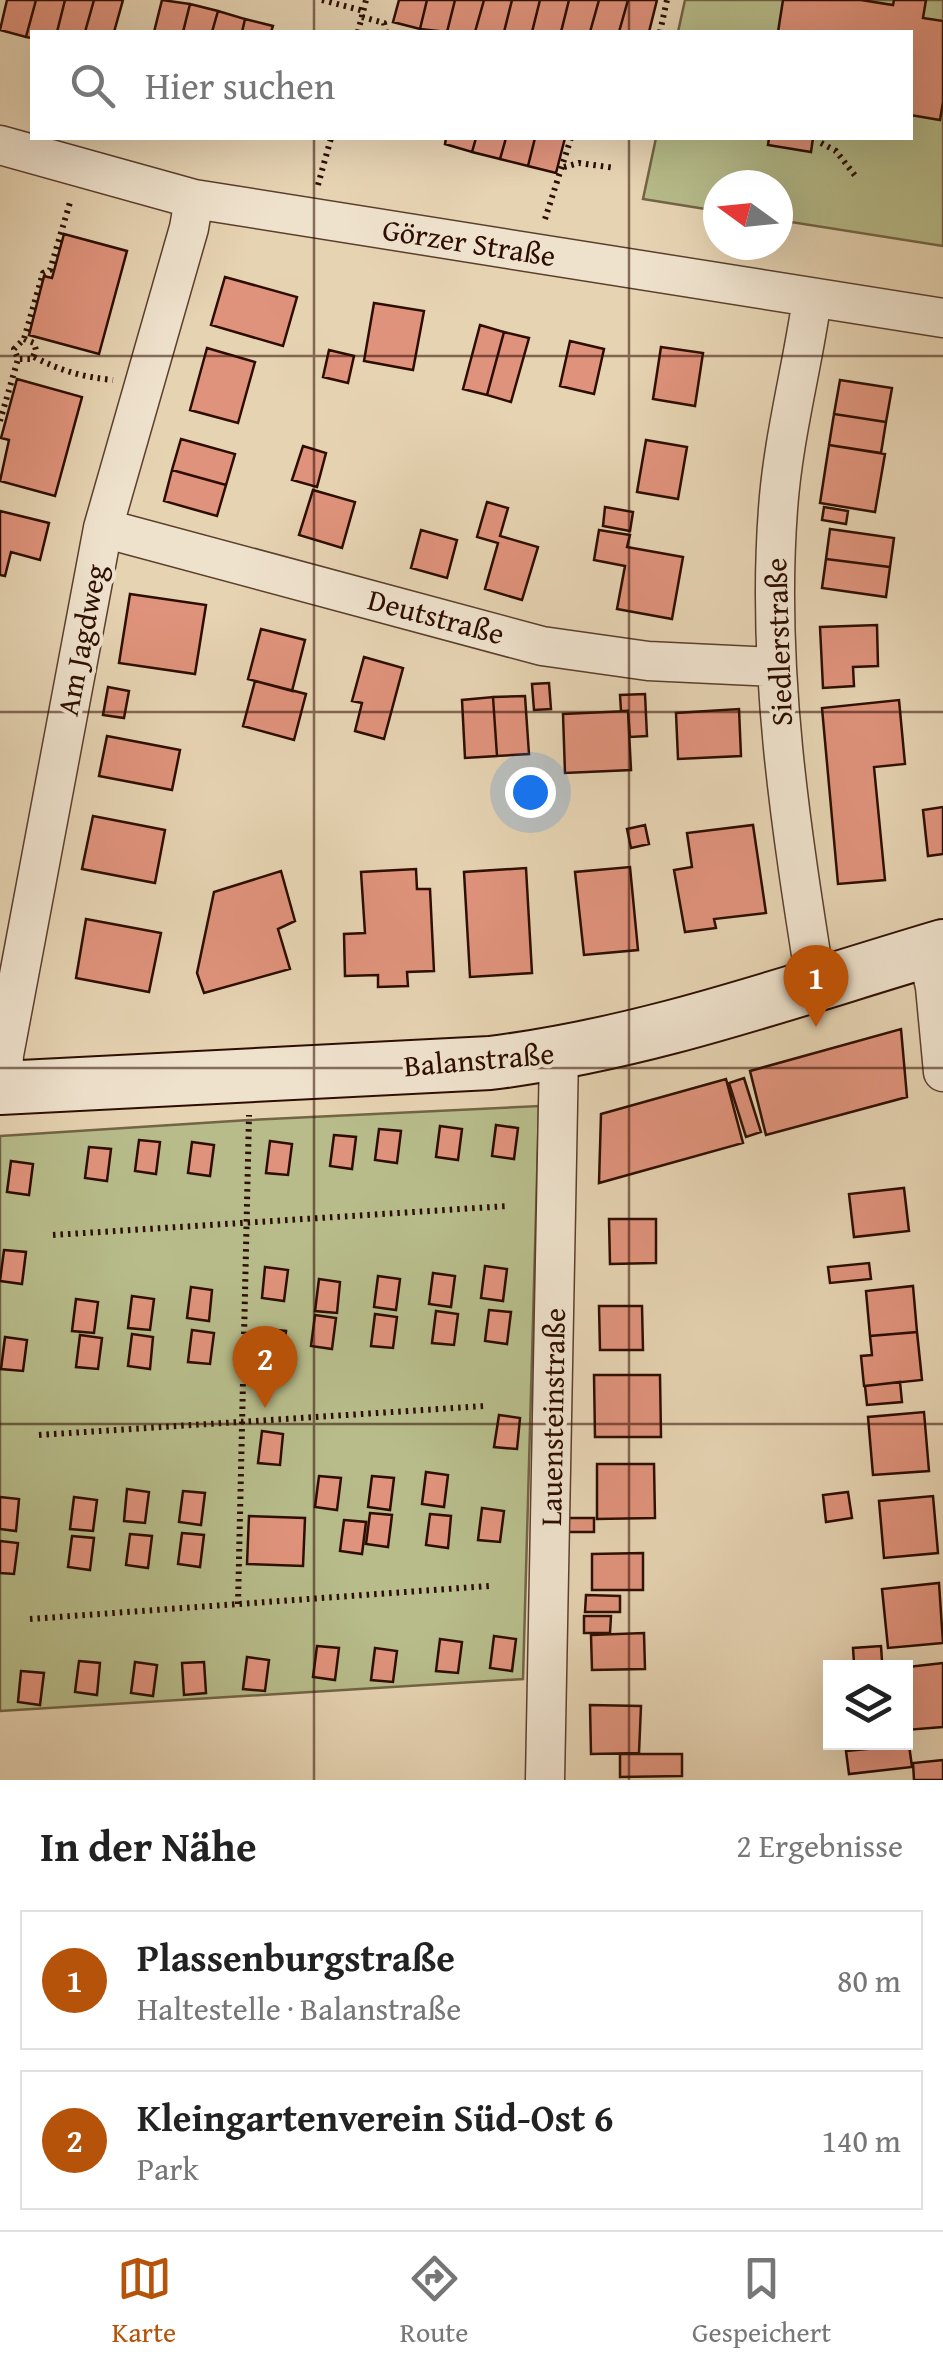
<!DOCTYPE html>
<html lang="de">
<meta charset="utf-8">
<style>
body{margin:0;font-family:"Gentium Book Plus",serif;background:#f6f6f6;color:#222}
.controls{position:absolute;right:30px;bottom:30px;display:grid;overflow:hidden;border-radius:0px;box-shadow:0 10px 40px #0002}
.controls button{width:90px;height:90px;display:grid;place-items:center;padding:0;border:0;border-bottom:2px solid #e0e0e0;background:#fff;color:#222;font:50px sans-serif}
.compass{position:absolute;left:703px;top:170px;width:90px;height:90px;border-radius:50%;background:#fff;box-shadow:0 10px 40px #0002;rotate:285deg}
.you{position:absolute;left:530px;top:792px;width:35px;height:35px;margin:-25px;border:8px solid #fff;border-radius:50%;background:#1a73e8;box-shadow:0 0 0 15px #1a73e833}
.badge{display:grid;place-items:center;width:65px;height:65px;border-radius:50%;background:#b45309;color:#fff;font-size:32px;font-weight:700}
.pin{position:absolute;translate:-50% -82px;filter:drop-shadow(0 2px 5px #0008)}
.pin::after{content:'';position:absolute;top:52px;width:35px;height:30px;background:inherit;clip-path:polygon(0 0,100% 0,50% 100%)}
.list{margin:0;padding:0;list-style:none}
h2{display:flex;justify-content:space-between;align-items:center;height:130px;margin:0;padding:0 40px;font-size:42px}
h2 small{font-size:32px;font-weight:400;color:#767676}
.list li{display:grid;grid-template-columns:65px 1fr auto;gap:30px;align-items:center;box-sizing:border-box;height:140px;margin:0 20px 20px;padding:0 20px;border:2px solid #e0e0e0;border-radius:0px}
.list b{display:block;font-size:38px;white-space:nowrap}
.list p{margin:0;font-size:32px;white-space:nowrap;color:#767676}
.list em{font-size:32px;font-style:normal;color:#767676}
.icon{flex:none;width:55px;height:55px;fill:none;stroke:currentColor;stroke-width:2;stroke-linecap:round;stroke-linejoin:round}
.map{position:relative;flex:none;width:943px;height:1780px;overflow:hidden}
.search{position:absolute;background:#fff;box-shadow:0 10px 40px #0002;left:30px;right:30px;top:30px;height:110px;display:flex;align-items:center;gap:25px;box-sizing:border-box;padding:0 35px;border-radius:0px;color:#767676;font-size:38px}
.sheet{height:450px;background:#fff}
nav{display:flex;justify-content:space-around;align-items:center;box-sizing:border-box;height:140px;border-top:2px solid #e0e0e0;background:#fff;font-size:28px;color:#767676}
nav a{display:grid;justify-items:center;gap:5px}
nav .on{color:#b45309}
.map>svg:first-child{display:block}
.green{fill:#b7bc8a;stroke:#726445;stroke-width:2.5}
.building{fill:#e0937c;stroke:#2d0d00;stroke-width:2.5}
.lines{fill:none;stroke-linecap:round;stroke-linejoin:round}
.street-casing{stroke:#5b3e2c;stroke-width:41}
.secondary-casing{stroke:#2d0d00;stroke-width:56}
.path{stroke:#2d0d00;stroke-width:6;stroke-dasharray:2.5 5;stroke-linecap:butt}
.street{stroke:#efe2cd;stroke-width:38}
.secondary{stroke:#efe2cd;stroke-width:52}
.grid{fill:none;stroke:#2d0d00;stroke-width:2.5;stroke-opacity:0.55}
.labels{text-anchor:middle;stroke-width:8;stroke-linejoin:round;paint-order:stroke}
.street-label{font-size:30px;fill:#2d0d00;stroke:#efe2cd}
</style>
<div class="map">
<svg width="943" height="1780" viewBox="0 0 943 1780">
<rect width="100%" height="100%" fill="#e6d3b2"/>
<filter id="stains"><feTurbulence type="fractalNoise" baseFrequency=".002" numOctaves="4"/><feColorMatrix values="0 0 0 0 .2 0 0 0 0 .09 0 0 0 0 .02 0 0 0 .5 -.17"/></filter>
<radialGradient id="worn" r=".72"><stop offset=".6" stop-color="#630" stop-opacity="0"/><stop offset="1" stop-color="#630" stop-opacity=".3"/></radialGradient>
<path class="green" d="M685,0h258v246l-165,-26v-35h-60v26l-75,-12 13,-61h254v-106h-232z
M539,1106l-16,573 -523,32v-575l249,-16z"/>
<path class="building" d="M7,0h29l-10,37 -26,-7z
M36,0h29l-8,32h-25v6l-6,-1z
M65,0h29l-9,32h-28z
M94,0h29l-9,32h-29z
M162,0l28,4 -7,28h-29z
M399,0h28l-7,29 -27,-7z
M427,0h28l-8,32 -27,-3z
M455,0h29l-9,32h-28z
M484,0h28l-8,32h-29z
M512,0h28l-8,32h-28z
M540,0h29l-8,32h-29z
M569,0h30l-9,32h-29z
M599,0h29l-9,32h-29z
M628,0h29l-8,32h-30z
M783,0h78l32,5 1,-5h32l-3,18 20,3v81l-3,18 -30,-5v-83h-132z
M190,4l28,7 -6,21h-29z
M218,11l27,8 -3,13h-30z
M245,19l28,7 -2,6h-29z
M446,138h30l-4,14 -27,-8z
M476,138h30l-6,21 -28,-7z
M506,138h29l-7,28 -28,-7z
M535,138h30l-9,35 -28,-7z
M769,138h44l-2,14 -43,-7z
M64,234l63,17 -28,103 -70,-19 15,-59 8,2z
M225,277l72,20 -14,49 -72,-21z
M374,303l50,8 -11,59 -49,-9z
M480,325l24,7 -17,63 -24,-6z
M504,332l25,6 -18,64 -24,-7z
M570,341l34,8 -10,45 -34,-8z
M661,347l42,6 -8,53 -42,-7z
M207,348l48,14 -17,61 -48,-13z
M329,350l25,6 -6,27 -25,-6z
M17,379l65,18 -27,99 -55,-15 9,-41 -8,-2z
M840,380l52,8 -6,34 -52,-8z
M834,414l52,8 -5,31 -52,-8z
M181,439l54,15 -9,31 -54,-15z
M646,440l41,7 -9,52 -41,-7z
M829,445l56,9 -10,58 -55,-9z
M303,446l23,7 -9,34 -25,-7z
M172,470l54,15 -9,31 -53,-15z
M313,490l42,12 -13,46 -43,-13z
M487,502l21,6 -8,28 38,11 -16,53 -37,-11 13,-46 -21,-6z
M605,507l28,5 -3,19 -27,-5z
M824,507l24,4 -2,13 -24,-4z
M0,511l49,12 -9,37 -29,-8 -6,24 -5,-1z
M830,529l64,9 -4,29 -64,-8z
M421,530l36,10 -10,38 -36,-10z
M599,530l31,5 -3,12 56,10 -11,62 -55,-10 8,-43 -31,-6z
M826,559l64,8 -4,30 -64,-9z
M130,594l76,11 -11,69 -76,-11z
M877,625l1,41 -25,1 1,19 -31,2 -3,-61z
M261,629l44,11 -13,51 -44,-12z
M364,657l39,11 -19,71 -29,-8 7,-28 -10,-2z
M255,681l51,13 -12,46 -51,-14z
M549,683l2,26 -17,1 -2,-26z
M108,687l21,4 -5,27 -21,-3z
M645,694l2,42 -17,1 -2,-26h-7l-1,-16z
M525,696l4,58 -32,2 -4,-59z
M493,697l4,59 -32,2 -3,-58z
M899,700l6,64 -31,3 11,113 -47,4 -16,-176z
M739,709l2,47 -63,3 -2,-46z
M628,711l3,59 -66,3 -2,-59z
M107,736l73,14 -8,40 -73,-14z
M943,807v47l-15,2 -5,-46z
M93,816l72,14 -10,53 -73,-14z
M645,825l4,19 -18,4 -4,-19z
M753,825l13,88 -52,6 2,9 -31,4 -11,-62 18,-3 -5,-34z
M630,867l8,83 -54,5 -9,-83z
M526,868l6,105 -62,4 -6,-105z
M416,869l1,20h13l4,82 -27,1 1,14 -30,1v-12l-33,1 -1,-42 21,-1 -4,-61z
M281,871l14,50 -17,8 12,40 -86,24 -7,-20 17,-81z
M86,919l75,14 -12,59 -73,-14z
M901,1029l6,68 -141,38 -16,-64z
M744,1078l17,54 -15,5 -17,-54z
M726,1079l17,64 -144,40 2,-69z
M496,1125l22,3 -4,31 -22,-3z
M440,1126l22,3 -4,31 -22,-3z
M379,1129l22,2 -4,32 -22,-3z
M334,1135l22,2 -4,32 -22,-3z
M139,1140l21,2 -4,32 -21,-3z
M270,1141l22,3 -4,31 -22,-2z
M192,1142l22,3 -4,31 -22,-3z
M89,1147l22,2 -4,32 -22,-3z
M11,1161l22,3 -4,31 -22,-3z
M904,1188l5,43 -55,6 -5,-43z
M609,1219h47v44l-46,1z
M4,1250l22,2 -4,32 -22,-3z
M869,1263l2,16 -41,4 -2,-16z
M485,1266l22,3 -4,32 -22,-3z
M265,1267l23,3 -4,31 -22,-3z
M433,1273l22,3 -4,31 -22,-3z
M378,1276l22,3 -4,31 -22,-3z
M319,1279l21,3 -3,31 -22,-2z
M913,1286l4,46 -47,4 -4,-45z
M191,1287l21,3 -3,31 -22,-3z
M132,1296l22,3 -4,31 -22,-2z
M76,1299l22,3 -4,31 -22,-2z
M599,1306h43l1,44h-43z
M489,1310l22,2 -4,32 -22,-3z
M436,1311l22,3 -4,31 -22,-2z
M375,1314l22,3 -4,31 -22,-2z
M315,1315l21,3 -4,31 -21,-3z
M265,1329l21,2 -3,32 -22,-3z
M192,1330l22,3 -4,31 -22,-2z
M917,1332l5,48 -58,6 -3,-30 11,-1 -2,-19z
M132,1334l21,3 -3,32 -22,-3z
M80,1335l22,3 -4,31 -22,-2z
M5,1337l22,3 -4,31 -22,-2z
M594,1375h66l1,62h-66z
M900,1382l2,20 -35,3 -2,-19z
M924,1412l5,59 -56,4 -5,-58z
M499,1415l21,3 -3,31 -23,-2z
M262,1431l21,3 -3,31 -22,-2z
M597,1464h57l1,54 -58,1z
M426,1472l22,3 -4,32 -22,-3z
M319,1476l22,2 -4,32 -22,-3z
M372,1476l22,2 -4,32 -22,-3z
M127,1489l22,3 -4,31 -21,-2z
M183,1491l22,2 -4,32 -22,-3z
M848,1492l4,26 -26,4 -3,-27z
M933,1496l5,57 -54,5 -5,-57z
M0,1497l19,2 -3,32 -16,-2z
M74,1497l23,3 -4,31 -23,-2z
M482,1508l22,3 -4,31 -22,-2z
M370,1513l22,2 -4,32 -22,-3z
M430,1514l21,2 -3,32 -22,-3z
M249,1516l56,2 -2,48 -56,-2z
M567,1518h27v14h-27z
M344,1520l22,2 -4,32 -22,-3z
M182,1533l22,2 -4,32 -22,-3z
M130,1534l22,2 -4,32 -22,-3z
M72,1536l22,2 -4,32 -22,-3z
M0,1541l18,2 -4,31 -14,-1z
M643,1553v37h-51v-36z
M939,1583l4,60 -55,5 -6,-59z
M586,1595l34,1v16h-35z
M584,1616h27l-1,17h-26z
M644,1633l1,36 -53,1 -1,-35z
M494,1636l22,3 -4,32 -22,-3z
M440,1639l22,3 -4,31 -22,-2z
M317,1646l22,2 -4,32 -22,-3z
M881,1646l1,15 -28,2 -1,-15z
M375,1648l22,3 -4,31 -22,-2z
M247,1657l22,3 -4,31 -22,-2z
M79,1661l21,2 -3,32 -22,-3z
M135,1662l22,3 -4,31 -22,-3z
M204,1662l2,31 -22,2 -2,-32z
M943,1663v64l-37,3v-62h-7z
M21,1671l23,2 -4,32 -22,-3z
M590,1705l51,1 -2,47 -48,1z
M909,1745l3,22 -63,7 -3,-23z
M620,1754h62v22l-62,1z
M943,1760v20h-29l-1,-17z"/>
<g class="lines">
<defs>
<path id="street" d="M0,145l194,54 749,119
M812,299c-10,70 -29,139 -34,210 -12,161 13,319 38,477
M103,528l439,118 106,15 128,6
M927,951l8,36 8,85
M3,1088l1,-33 99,-527 86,-300 5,-29
M545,1780l14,-726"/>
<path id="secondary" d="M0,1088l490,-25c156,-19 304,-73 453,-117"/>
</defs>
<use href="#street" class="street-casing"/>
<use href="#secondary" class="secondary-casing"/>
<path class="path" d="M322,0l42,11
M362,17l22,6 2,9
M358,32l8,-32
M660,32l7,-32
M821,143l15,8 21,27
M564,167l15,-4 36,5
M318,185l13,-47
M545,219l26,-81
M24,339l10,4 2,7 -4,9h-14l-4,-10 10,-10 19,-66 7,-3 21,-71
M34,357c27,14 49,20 79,23
M0,421l18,-62
M53,1235l455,-29
M39,1435l446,-29
M238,1604l11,-489
M30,1619l459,-33"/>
<use href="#street" class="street"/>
<use href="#secondary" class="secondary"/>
</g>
<path class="grid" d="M314,0v32M629,0v32M314,138v1642M629,138v1642M0,356h943M0,712h943M0,1068h943M0,1424h943"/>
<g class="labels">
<g class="street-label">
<text transform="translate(469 243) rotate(9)" y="10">Görzer Straße</text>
<text transform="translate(436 617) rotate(15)" y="10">Deutstraße</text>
<text transform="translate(82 640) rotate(-79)" y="10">Am Jagdweg</text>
<text transform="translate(779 642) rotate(-92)" y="10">Siedlerstraße</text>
<text transform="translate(479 1060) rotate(-5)" y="10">Balanstraße</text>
<text transform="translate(553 1417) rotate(-89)" y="10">Lauensteinstraße</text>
</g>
</g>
<rect width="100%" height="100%" filter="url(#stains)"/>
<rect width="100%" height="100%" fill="url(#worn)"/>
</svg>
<div class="controls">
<button><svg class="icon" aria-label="layers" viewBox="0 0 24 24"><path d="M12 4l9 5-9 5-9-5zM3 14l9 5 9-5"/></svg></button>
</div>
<svg class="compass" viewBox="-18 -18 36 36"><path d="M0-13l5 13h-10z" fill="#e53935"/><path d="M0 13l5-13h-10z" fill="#767676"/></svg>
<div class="you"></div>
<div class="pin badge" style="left:816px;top:1027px">1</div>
<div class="pin badge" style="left:265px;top:1408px">2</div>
<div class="search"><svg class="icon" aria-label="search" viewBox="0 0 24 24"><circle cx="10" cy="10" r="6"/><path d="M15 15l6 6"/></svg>Hier suchen</div>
</div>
<section class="sheet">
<h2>In der Nähe<small>2 Ergebnisse</small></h2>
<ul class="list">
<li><span class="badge">1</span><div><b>Plassenburgstraße</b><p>Haltestelle · Balanstraße</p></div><em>80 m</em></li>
<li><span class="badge">2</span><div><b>Kleingartenverein Süd-Ost 6</b><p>Park</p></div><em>140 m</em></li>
</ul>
</section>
<nav>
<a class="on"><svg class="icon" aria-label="map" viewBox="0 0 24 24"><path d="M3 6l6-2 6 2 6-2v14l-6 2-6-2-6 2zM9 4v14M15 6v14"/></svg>Karte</a>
<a><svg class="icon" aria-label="directions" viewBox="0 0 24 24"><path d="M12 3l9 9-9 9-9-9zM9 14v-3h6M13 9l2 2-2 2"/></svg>Route</a>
<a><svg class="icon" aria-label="saved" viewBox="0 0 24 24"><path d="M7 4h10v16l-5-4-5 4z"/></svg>Gespeichert</a>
</nav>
